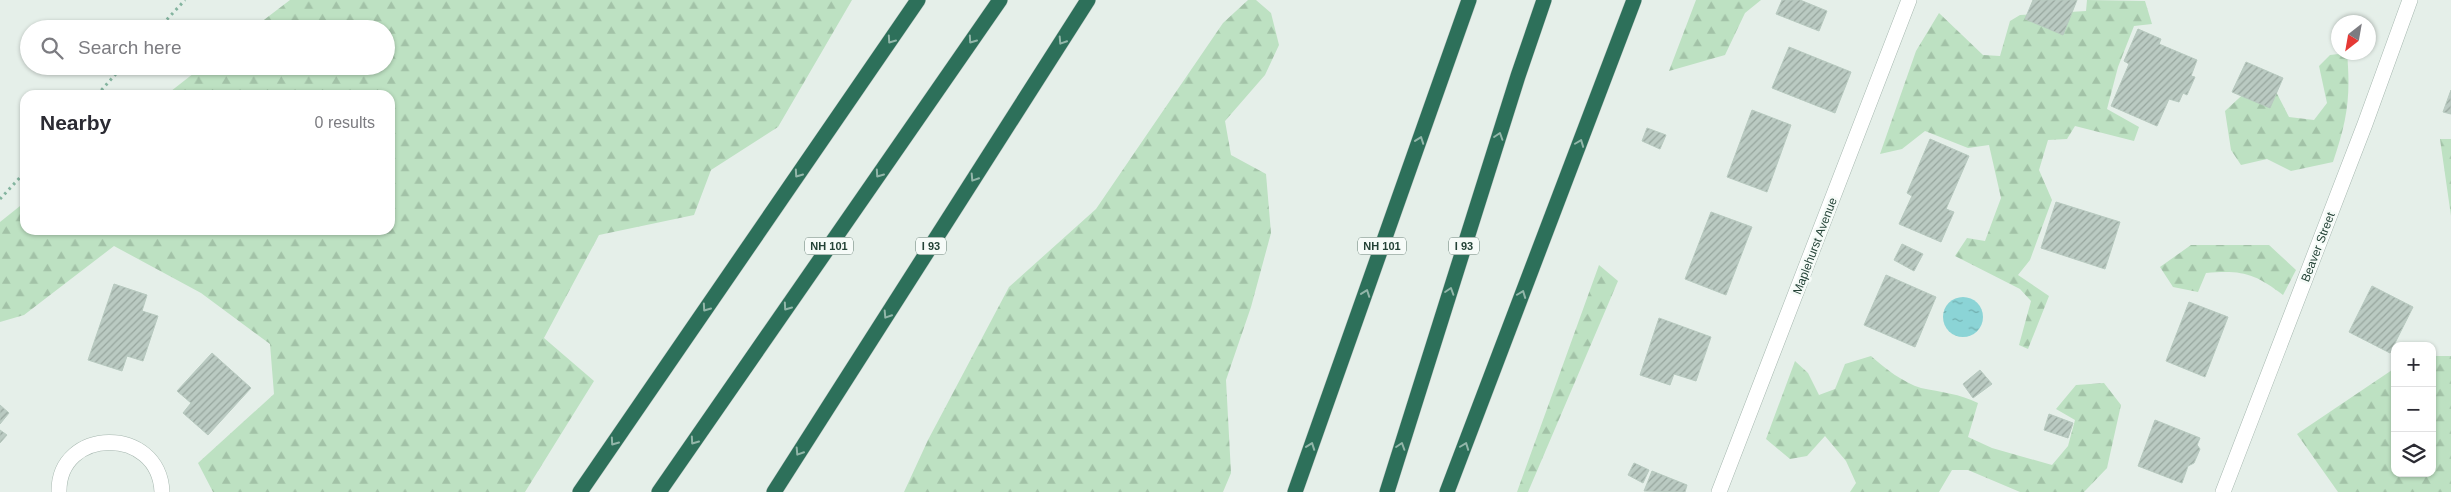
<!DOCTYPE html>
<meta charset="utf-8">
<style>
body{margin:0;font-family:Helvetica,sans-serif;background:#f2f2f3;color:#2b2b33}
.controls{position:absolute;right:15px;bottom:15px;display:grid;overflow:hidden;border-radius:10px;box-shadow:0 1px 4px #0004}
.controls button{width:45px;height:45px;display:grid;place-items:center;padding:0;border:0;border-bottom:1px solid #e1e1e2;background:#fff;color:#2b2b33;font:25px sans-serif}
.compass{position:absolute;left:2331px;top:15px;width:45px;height:45px;border-radius:50%;background:#fff;box-shadow:0 1px 4px #0004;rotate:211deg}
.list{margin:0;padding:0;list-style:none}
h2{display:flex;justify-content:space-between;align-items:center;height:65px;margin:0;padding:0 20px;font-size:21px}
h2 small{font-size:16px;font-weight:400;color:#7c7c81}
.icon{flex:none;width:28px;height:28px;fill:none;stroke:currentColor;stroke-width:2;stroke-linecap:round;stroke-linejoin:round}
.map{position:relative;flex:none;width:2451px;height:492px;overflow:hidden}
.search{position:absolute;background:#fff;box-shadow:0 1px 4px #0004;left:20px;top:20px;width:375px;height:55px;display:flex;align-items:center;gap:12px;box-sizing:border-box;padding:0 18px;border-radius:28px;color:#7c7c81;font-size:19px}
.panel{position:absolute;background:#fff;box-shadow:0 1px 4px #0004;left:20px;top:90px;width:375px;height:145px;border-radius:15px}
.map>svg:first-child{display:block}
.forest{fill:url(#forest-firs)}
.water{fill:url(#water-ripples)}
.building{fill:url(#building-hatch);stroke:#b7c9bf}
.lines{fill:none;stroke-linecap:round;stroke-linejoin:round}
.minor-casing{stroke:#a7b8b0;stroke-width:16}
.motorway-casing{stroke:#c1cac7;stroke-width:16}
.path{stroke:#84b49f;stroke-width:3;stroke-dasharray:2.5 4;stroke-linecap:butt}
.minor{stroke:#fff;stroke-width:15}
.motorway{stroke:#2d705a;stroke-width:15}
.oneway{stroke:#92b6a9}
.labels{text-anchor:middle;stroke-width:5;stroke-linejoin:round;paint-order:stroke}
.shield{fill:#f6fbf8;stroke:#627a70;stroke-width:1}
.shield-label{font-size:11px;font-weight:bold;fill:#234236}
.street-label{font-size:12px;fill:#234236;stroke:#f6fbf8}
</style>
<div class="map">
<svg width="2451" height="492" viewBox="0 0 2451 492">
<defs>
<pattern id="forest-firs" width="22" height="20" patternUnits="userSpaceOnUse" patternTransform="scale(1.25)"><rect width="22" height="20" fill="#bde1c2"/><path d="M5 1l3.5 6h-7zM16 11l3.5 6h-7z" fill="#a2c2a7"/></pattern>
<pattern id="water-ripples" width="26" height="14" patternUnits="userSpaceOnUse" patternTransform="scale(1.25)"><rect width="26" height="14" fill="#8bd4d6"/><path d="M2 4q2-2 4 0t4 0M15 11q2-2 4 0t4 0" fill="none" stroke="#71aeae"/></pattern>
<pattern id="building-hatch" width="6" height="6" patternUnits="userSpaceOnUse" patternTransform="scale(1.25)"><rect width="6" height="6" fill="#bacac2"/><path d="M-1 1l2-2M0 6l6-6M5 7l2-2" fill="none" stroke="#97a69e"/></pattern>
</defs>
<rect width="100%" height="100%" fill="#e5efe9"/>
<path class="forest" d="M290,0h562l-74,127 -67,43 -17,45 -95,20 -55,103 50,43 -69,111h-312l-15,-29 76,-69 -4,-50 -69,-51 -87,-47 -90,69 -24,7v-100l25,-20v28h365v-135h-224l37,-29h183v-37h-134z
M1248,0h8l15,13 8,32 -14,30 -40,46 6,34 35,19 5,59 -20,74 -25,73 5,93 -8,19h-319l24,-52 81,-153 87,-78 127,-186z
M1696,0h65l-16,13 -20,42 -56,16z
M2087,0l58,1 7,23 -18,2 -16,41 -11,42 32,18 -5,14 -59,-15 -8,13 -19,1 -9,30 13,30 -22,60 -12,15 31,21 -21,53 -9,-4 12,-44 -11,-12 -65,-33 12,-18 18,3 16,-43 -12,-53 -21,3 -43,-17 -23,18 -22,5 36,-103 23,-38 44,42 17,1 10,-35 10,-6 66,-4z
M2347,53c4,44 0,68 -14,109l-42,9 -24,-12 -26,6 -10,-15 -6,-39 26,-24 20,-5 18,35 25,3 13,-17 -8,-37 11,-11z
M2440,139h11v77z
M2191,245h78l27,25 -13,25c-29,-22 -41,-25 -77,-22l-8,19 -25,-5 -13,-20z
M1599,265l19,16 -90,211h-11z
M1871,356c13,12 33,27 50,32 20,4 39,6 57,15l-10,34 24,11 60,17 16,-19 7,-26 -19,-11 20,-24 28,-2 17,22 -14,63 -23,24h-64l-52,-22h-16l-13,22h-89l6,-9 -10,-22 -21,-25 -18,20 -17,3 -24,-20 29,-78 13,12 11,22 16,-6 10,-25z
M2432,356h19v136h-113l-41,-58 98,-66v105h37z"/>
<path class="water" d="M1943 317a20 20 0 1 1 40 0a20 20 0 1 1-40 0Z"/>
<path class="building" d="M1782,0h18l27,11 -8,20 -43,-17z
M2033,0h44l-14,35 -38,-16z
M2138,29l23,10 -2,5 38,16 -6,16 4,1 -8,18 -4,-2 -4,9 -10,-3 -12,27 -46,-20 18,-42 -5,-3z
M1789,47l62,25 -16,41 -63,-25z
M2246,62l37,16 -13,30 -38,-16z
M2451,90v24l-8,-2z
M1752,110l39,15 -24,67 -40,-15z
M1647,128l19,7 -6,14 -18,-8z
M1930,139l39,17 -23,53 8,3 -13,30 -42,-18 13,-28 -5,-3z
M2056,202l64,20 -15,47 -64,-21z
M1711,212l41,15 -26,68 -41,-16z
M1902,244l21,10 -9,17 -20,-11z
M1886,275l50,22 -21,50 -51,-22z
M114,284l33,11 -5,16 16,5 -15,45 -16,-5 -5,15 -34,-11z
M2372,286l41,21 -23,46 -41,-21z
M2189,302l39,15 -23,60 -39,-16z
M1659,318l52,19 -15,44 -22,-7 -4,11 -30,-10z
M212,353l39,35 -43,47 -25,-22 8,-10 -14,-12z
M1980,370l12,14 -19,14 -10,-14z
M0,405l9,8 -9,11z
M2049,414l24,9 -5,15 -24,-8z
M2155,420l45,18 -3,7 3,4 -6,14 -6,3 -6,17 -44,-17z
M0,430l7,5 -7,8z
M1634,463l15,7 -6,13 -15,-8z
M1652,471l35,14 -2,7 -41,-1z"/>
<g class="lines">
<defs>
<path id="minor" d="M59,492c-1,-65 100,-67 103,0
M1719,492l190,-492
M2223,492l142,-368 45,-124"/>
<path id="motorway" d="M580,492l338,-492
M659,492l341,-492
M774,492l314,-492
M1295,492l174,-492
M1387,492l131,-416 26,-76
M1447,492l187,-492"/>
</defs>
<use href="#minor" class="minor-casing"/>
<use href="#motorway" class="motorway-casing"/>
<path class="path" d="M158,29l27,-29
M97,95l26,-29
M0,199l25,-27"/>
<use href="#minor" class="minor"/>
<use href="#motorway" class="motorway"/>
</g>
<defs><path id="oneway-chevron" d="M-2-3.5L2.5 0L-2 3.5" fill="none" stroke-width="1.6" stroke-linecap="round" stroke-linejoin="round" transform="scale(1.25)"/></defs>
<g class="oneway">
<use href="#oneway-chevron" transform="translate(891 40) rotate(125)"/>
<use href="#oneway-chevron" transform="translate(972 40) rotate(125)"/>
<use href="#oneway-chevron" transform="translate(1062 41) rotate(123)"/>
<use href="#oneway-chevron" transform="translate(1499 136) rotate(-72)"/>
<use href="#oneway-chevron" transform="translate(1420 140) rotate(-70)"/>
<use href="#oneway-chevron" transform="translate(1580 143) rotate(-69)"/>
<use href="#oneway-chevron" transform="translate(798 174) rotate(125)"/>
<use href="#oneway-chevron" transform="translate(879 174) rotate(125)"/>
<use href="#oneway-chevron" transform="translate(974 178) rotate(123)"/>
<use href="#oneway-chevron" transform="translate(1450 291) rotate(-72)"/>
<use href="#oneway-chevron" transform="translate(1366 293) rotate(-70)"/>
<use href="#oneway-chevron" transform="translate(1522 294) rotate(-69)"/>
<use href="#oneway-chevron" transform="translate(787 307) rotate(125)"/>
<use href="#oneway-chevron" transform="translate(706 308) rotate(125)"/>
<use href="#oneway-chevron" transform="translate(887 315) rotate(123)"/>
<use href="#oneway-chevron" transform="translate(694 441) rotate(125)"/>
<use href="#oneway-chevron" transform="translate(614 442) rotate(125)"/>
<use href="#oneway-chevron" transform="translate(1311 446) rotate(-70)"/>
<use href="#oneway-chevron" transform="translate(1401 446) rotate(-72)"/>
<use href="#oneway-chevron" transform="translate(1465 446) rotate(-69)"/>
<use href="#oneway-chevron" transform="translate(799 452) rotate(123)"/>
</g>
<g class="labels">
<g class="shield">
<rect x="805" y="237.5" width="48" height="17" rx="4"/>
<rect x="916" y="237.5" width="30" height="17" rx="4"/>
<rect x="1358" y="237.5" width="48" height="17" rx="4"/>
<rect x="1449" y="237.5" width="30" height="17" rx="4"/>
</g>
<g class="shield-label">
<text x="829" y="250">NH 101</text>
<text x="931" y="250">I 93</text>
<text x="1382" y="250">NH 101</text>
<text x="1464" y="250">I 93</text>
</g>
<g class="street-label">
<text transform="translate(1815 246) rotate(-69)" y="4">Maplehurst Avenue</text>
<text transform="translate(2318 247) rotate(-69)" y="4">Beaver Street</text>
</g>
</g>
</svg>
<div class="controls">
<button>+</button>
<button>−</button>
<button><svg class="icon" aria-label="layers" viewBox="0 0 24 24"><path d="M12 4l9 5-9 5-9-5zM3 14l9 5 9-5"/></svg></button>
</div>
<svg class="compass" viewBox="-18 -18 36 36"><path d="M0-13l5 13h-10z" fill="#e53935"/><path d="M0 13l5-13h-10z" fill="#7c7c81"/></svg>
<div class="search"><svg class="icon" aria-label="search" viewBox="0 0 24 24"><circle cx="10" cy="10" r="6"/><path d="M15 15l6 6"/></svg>Search here</div>
<section class="panel">
<h2>Nearby<small>0 results</small></h2>
<ul class="list">
</ul>
</section>
</div>
